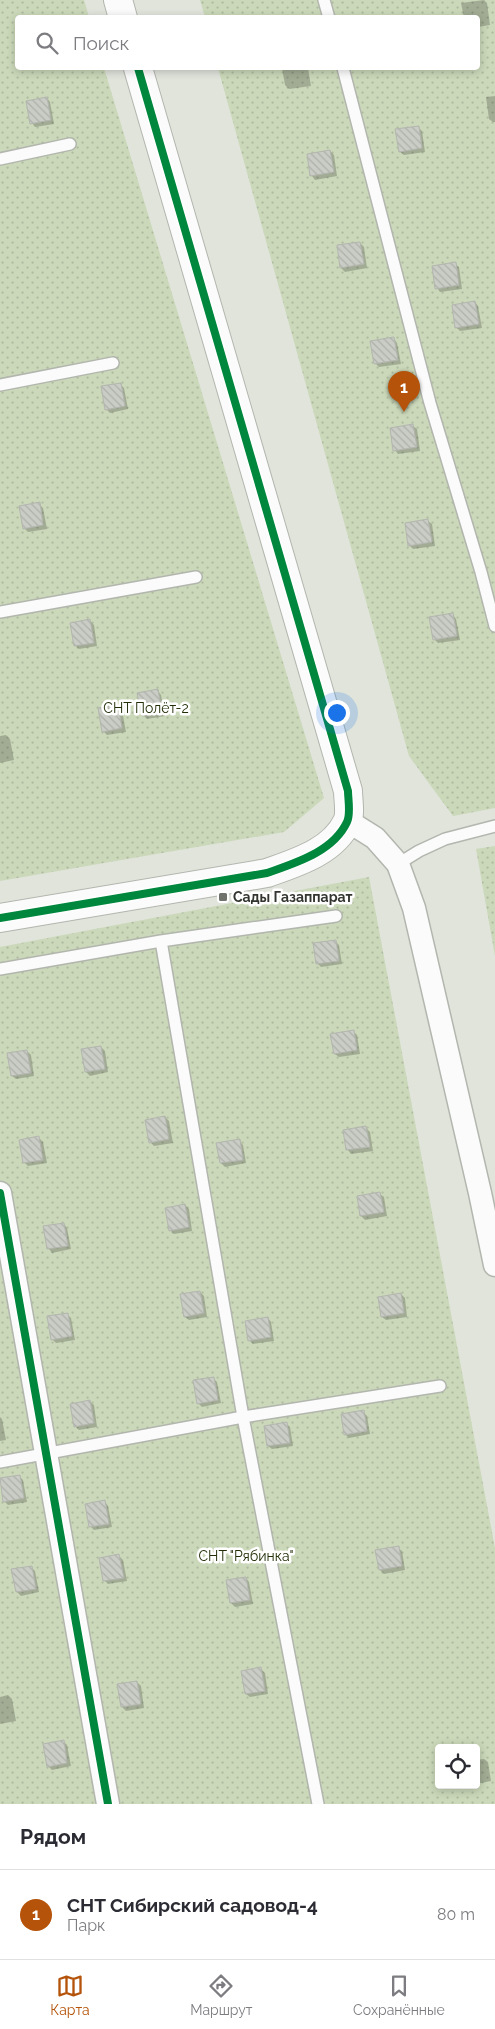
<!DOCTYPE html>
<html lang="ru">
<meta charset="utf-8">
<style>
body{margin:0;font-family:Raleway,sans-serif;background:#f2f2f3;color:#2b2b33}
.controls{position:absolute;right:15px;bottom:15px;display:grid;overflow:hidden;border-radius:5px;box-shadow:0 2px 8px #0003}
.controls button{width:45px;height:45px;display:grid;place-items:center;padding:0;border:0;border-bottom:1px solid #e1e1e2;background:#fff;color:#2b2b33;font:25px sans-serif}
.you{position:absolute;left:336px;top:712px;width:18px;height:18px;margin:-12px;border:4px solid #fff;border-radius:50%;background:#1a73e8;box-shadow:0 0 0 8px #1a73e833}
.badge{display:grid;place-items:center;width:32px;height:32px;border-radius:50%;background:#b45309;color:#fff;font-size:16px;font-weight:700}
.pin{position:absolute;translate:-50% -41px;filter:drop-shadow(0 1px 2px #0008)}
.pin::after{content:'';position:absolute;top:26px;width:18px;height:15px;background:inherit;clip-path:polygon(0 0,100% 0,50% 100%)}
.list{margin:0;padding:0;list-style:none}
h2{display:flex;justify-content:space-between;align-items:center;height:65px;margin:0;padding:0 20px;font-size:21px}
h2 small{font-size:16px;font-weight:400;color:#7c7c81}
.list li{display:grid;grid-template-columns:32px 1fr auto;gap:15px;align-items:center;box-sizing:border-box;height:90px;padding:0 20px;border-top:1px solid #e1e1e2}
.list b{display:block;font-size:19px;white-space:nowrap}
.list p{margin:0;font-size:16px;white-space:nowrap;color:#7c7c81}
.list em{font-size:16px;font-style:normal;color:#7c7c81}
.icon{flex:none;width:28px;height:28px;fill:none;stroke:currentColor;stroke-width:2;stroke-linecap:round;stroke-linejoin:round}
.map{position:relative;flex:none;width:495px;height:1804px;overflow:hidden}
.search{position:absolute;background:#fff;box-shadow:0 2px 8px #0003;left:15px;right:15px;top:15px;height:55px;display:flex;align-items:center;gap:12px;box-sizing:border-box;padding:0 18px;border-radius:5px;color:#7c7c81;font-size:19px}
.sheet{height:155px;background:#fff}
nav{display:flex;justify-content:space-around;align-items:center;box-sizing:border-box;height:70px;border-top:1px solid #e1e1e2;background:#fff;font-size:14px;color:#7c7c81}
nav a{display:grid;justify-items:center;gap:2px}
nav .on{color:#b45309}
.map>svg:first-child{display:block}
.grass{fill:url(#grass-dots);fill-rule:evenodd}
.shadow{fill:#0003}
.building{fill:url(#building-back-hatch);stroke:#b3b6af}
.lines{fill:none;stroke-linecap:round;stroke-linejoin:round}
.lane-casing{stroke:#b2b6ae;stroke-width:14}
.street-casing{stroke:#b2b6ae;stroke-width:25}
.secondary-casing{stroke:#b2b6ae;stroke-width:30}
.lane{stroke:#fafbfa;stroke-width:11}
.street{stroke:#fafbfa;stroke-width:22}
.secondary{stroke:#fafbfa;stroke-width:28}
.cycleway-casing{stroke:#fff;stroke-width:11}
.cycleway{stroke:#00873e;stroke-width:8}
.poi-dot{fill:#70736c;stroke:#fff;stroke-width:2}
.labels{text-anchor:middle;stroke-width:5;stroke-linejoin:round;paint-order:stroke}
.park-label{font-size:14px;fill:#212f07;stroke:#fff}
.poi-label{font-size:14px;font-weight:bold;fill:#333630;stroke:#fff;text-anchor:start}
</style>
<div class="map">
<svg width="495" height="1804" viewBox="0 0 495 1804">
<defs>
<pattern id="grass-dots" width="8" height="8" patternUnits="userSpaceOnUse" patternTransform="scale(1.25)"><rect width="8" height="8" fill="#cbd8b9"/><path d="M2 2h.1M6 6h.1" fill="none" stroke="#afba9f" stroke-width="1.8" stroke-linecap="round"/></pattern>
<pattern id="building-back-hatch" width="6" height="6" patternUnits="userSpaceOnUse" patternTransform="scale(1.25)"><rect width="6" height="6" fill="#cacdc6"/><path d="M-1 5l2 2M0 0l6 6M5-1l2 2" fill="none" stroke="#aeb1aa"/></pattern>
</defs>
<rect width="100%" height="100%" fill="#e0e4db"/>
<path class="grass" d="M0,0h84l5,17 -71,1v50h86l220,730 -40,34 -284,49z
M200,0h295v808l-42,8 -44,-60 -191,-688h260v-50l-273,-1z
M495,846v110l-19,-107z
M369,877l126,671v256h-495v-857zM439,1748h37v37h-37z"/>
<path class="shadow" d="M484,0l3,3 3,22 -12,2v-9h-14l-3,-15z
M282,68h26l3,18 -22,3 -4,-4z
M495,96v26h-2l-4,-3 -3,-22z
M47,98l3,4 4,22 -19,3 -3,-4z
M418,127l4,4 3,21 -21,3 -4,-3z
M330,151l4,4 3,21 -22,4 -3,-4z
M360,243l4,4 3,21 -22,4 -4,-4z
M455,264l4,3 3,22 -22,3 -3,-4z
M475,302l3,4 4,22 -22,3 -4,-4z
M394,339l3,4 4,21 -22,3 -4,-4z
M120,384l4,4 4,21 -18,4 -4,-4z
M413,426l4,3 3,22 -22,3 -3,-4z
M39,504l4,4 4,21 -19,3 -4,-4z
M428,521l4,3 3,22 -22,3 -4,-4z
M453,615l3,4 4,21 -22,3 -4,-4z
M90,621l4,4 3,21 -18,3 -4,-4z
M158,691l3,4 4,21 -18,3 -4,-4z
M118,706l4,4 4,22 -19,3 -4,-4z
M6,735l4,4 4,21 -14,3v-27z
M335,941l4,4 3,19 -21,3 -4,-4z
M353,1031l4,4 3,19 -21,3 -4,-3z
M101,1047l4,4 3,21 -18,4 -4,-4z
M27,1051l4,4 3,21 -18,3 -4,-3z
M165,1117l4,4 4,22 -19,3 -4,-4z
M366,1128l4,4 3,19 -22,3 -3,-4 -3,-19z
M39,1138l4,4 4,21 -19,3 -4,-4z
M239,1141l4,4 3,18 -21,4 -4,-4z
M380,1194l4,3 3,19 -22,4 -4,-4z
M185,1205l4,4 3,22 -18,3 -4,-4z
M64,1224l3,4 4,21 -19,4 -3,-4z
M200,1292l4,4 3,21 -18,3 -4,-3z
M401,1294l4,4 2,19 -21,3 -4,-3z
M67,1314l4,4 4,22 -19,3 -4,-4z
M268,1318l3,4 3,19 -21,3 -4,-4z
M213,1378l4,4 4,21 -19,4 -4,-4z
M90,1402l4,3 3,22 -18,3 -4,-4z
M363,1412l4,4 3,18 -21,4 -4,-4z
M0,1417l2,2 4,21 -6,1z
M286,1423l4,4 3,19 -21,3 -4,-3z
M19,1476l4,4 4,22 -19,3 -4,-4z
M105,1502l3,4 4,21 -18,3 -4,-4z
M398,1548l4,3 3,19 -21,4 -4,-4z
M119,1556l4,4 4,21 -19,3 -4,-4z
M31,1567l4,4 4,21 -18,4 -4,-4z
M246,1578l3,4 4,22 -18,3 -4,-4z
M261,1669l4,4 3,21 -18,3 -4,-3z
M137,1682l4,4 3,22 -18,3 -4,-4z
M8,1695l4,4 4,22 -16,3v-27z
M63,1741l4,4 4,21 -19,4 -4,-4z
M484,1759l4,3 3,19 -15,3v-24z"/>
<path class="building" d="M47,97l4,23 -21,4 -4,-23z
M419,126l3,22 -23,4 -4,-23z
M330,150l4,22 -24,4 -3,-22z
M360,242l4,22 -24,4 -3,-23z
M456,262l3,23 -24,4 -3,-23z
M475,301l4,23 -24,4 -3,-23z
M394,337l4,23 -24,4 -4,-23z
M121,383l4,23 -20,4 -4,-24z
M413,424l4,23 -24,4 -3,-23z
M40,502l3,23 -20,4 -4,-23z
M428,519l4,23 -24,4 -3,-23z
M453,613l4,23 -24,4 -4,-23z
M90,619l4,24 -20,3 -4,-23z
M158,689l4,24 -20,3 -5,-23z
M118,705l4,23 -20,4 -4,-24z
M336,940l3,21 -23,3 -3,-21z
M354,1030l3,20 -23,4 -4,-20z
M101,1046l4,23 -20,3 -4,-23z
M27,1050l4,23 -20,3 -4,-23z
M165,1116l4,23 -20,4 -4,-23z
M366,1126l4,21 -24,3 -3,-20z
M39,1136l4,24 -20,3 -4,-23z
M240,1139l3,21 -23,3 -4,-20z
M380,1192l4,20 -24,4 -3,-20z
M185,1204l4,23 -20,4 -4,-23z
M64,1223l4,23 -21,3 -4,-23z
M200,1291l4,22 -20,4 -4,-23z
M401,1293l3,20 -23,4 -3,-20z
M68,1313l4,23 -21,4 -4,-24z
M268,1317l3,20 -23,4 -3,-20z
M214,1377l4,23 -21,4 -4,-24z
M90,1400l4,23 -20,4 -4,-23z
M364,1410l3,21 -23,4 -3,-21z
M287,1422l3,21 -23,3 -3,-20z
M20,1475l4,23 -21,4 -3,-24z
M105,1500l4,24 -20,3 -4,-23z
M399,1546l3,20 -23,4 -4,-20z
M119,1554l5,24 -21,3 -4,-23z
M32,1566l4,23 -20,3 -5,-23z
M246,1577l4,23 -20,3 -4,-23z
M261,1667l4,24 -20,3 -4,-23z
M137,1681l4,23 -20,3 -4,-23z
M64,1740l3,23 -20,4 -4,-23z"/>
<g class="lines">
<defs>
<path id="lane" d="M324,0l5,18
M343,68l87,335 51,169 14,54
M0,159l70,-15
M0,385l113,-22
M0,612l196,-35
M398,864l21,-13 26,-12 50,-13
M161,941l82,476 75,387
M0,969l161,-28 175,-25
M0,1462l243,-45 197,-31"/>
<path id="street" d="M348,821l27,17 23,26 16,44 66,285 15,72
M0,1193l108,611"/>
<path id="secondary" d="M118,0l5,18
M0,918l267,-45c28,-10 66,-21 80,-51 4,-8 1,-23 1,-31l-210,-723"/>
</defs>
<use href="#lane" class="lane-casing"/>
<use href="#street" class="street-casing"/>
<use href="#secondary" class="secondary-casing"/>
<use href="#lane" class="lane"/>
<use href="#street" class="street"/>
<use href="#secondary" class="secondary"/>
<defs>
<path id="cycleway" d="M0,918l267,-45c28,-10 66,-21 80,-51 4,-8 1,-23 1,-31l-210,-723
M0,1193l108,611"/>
</defs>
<use href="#cycleway" class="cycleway-casing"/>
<use href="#cycleway" class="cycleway"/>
</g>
<rect class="poi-dot" x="218" y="892" width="10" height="10" rx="2.5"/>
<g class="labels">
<g class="park-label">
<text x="146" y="713">СНТ Полёт-2</text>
<text x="246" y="1561">СНТ "Рябинка"</text>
</g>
<g class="poi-label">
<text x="233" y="902">Сады Газаппарат</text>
</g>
</g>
</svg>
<div class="controls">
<button><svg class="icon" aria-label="locate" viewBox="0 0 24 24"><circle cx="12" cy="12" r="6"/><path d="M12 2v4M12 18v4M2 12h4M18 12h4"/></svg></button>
</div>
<div class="you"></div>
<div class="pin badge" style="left:404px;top:412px">1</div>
<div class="search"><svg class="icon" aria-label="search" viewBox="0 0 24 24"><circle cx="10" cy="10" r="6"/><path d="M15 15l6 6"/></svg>Поиск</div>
</div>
<section class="sheet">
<h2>Рядом<small></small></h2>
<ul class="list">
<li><span class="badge">1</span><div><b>СНТ Сибирский садовод-4</b><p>Парк</p></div><em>80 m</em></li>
</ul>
</section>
<nav>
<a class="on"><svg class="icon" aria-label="map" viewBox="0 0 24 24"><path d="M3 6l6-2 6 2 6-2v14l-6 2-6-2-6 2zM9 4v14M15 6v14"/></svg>Карта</a>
<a><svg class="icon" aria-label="directions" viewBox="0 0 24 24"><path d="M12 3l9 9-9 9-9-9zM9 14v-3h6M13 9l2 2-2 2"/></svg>Маршрут</a>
<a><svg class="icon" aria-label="saved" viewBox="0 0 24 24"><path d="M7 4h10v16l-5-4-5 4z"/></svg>Сохранённые</a>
</nav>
